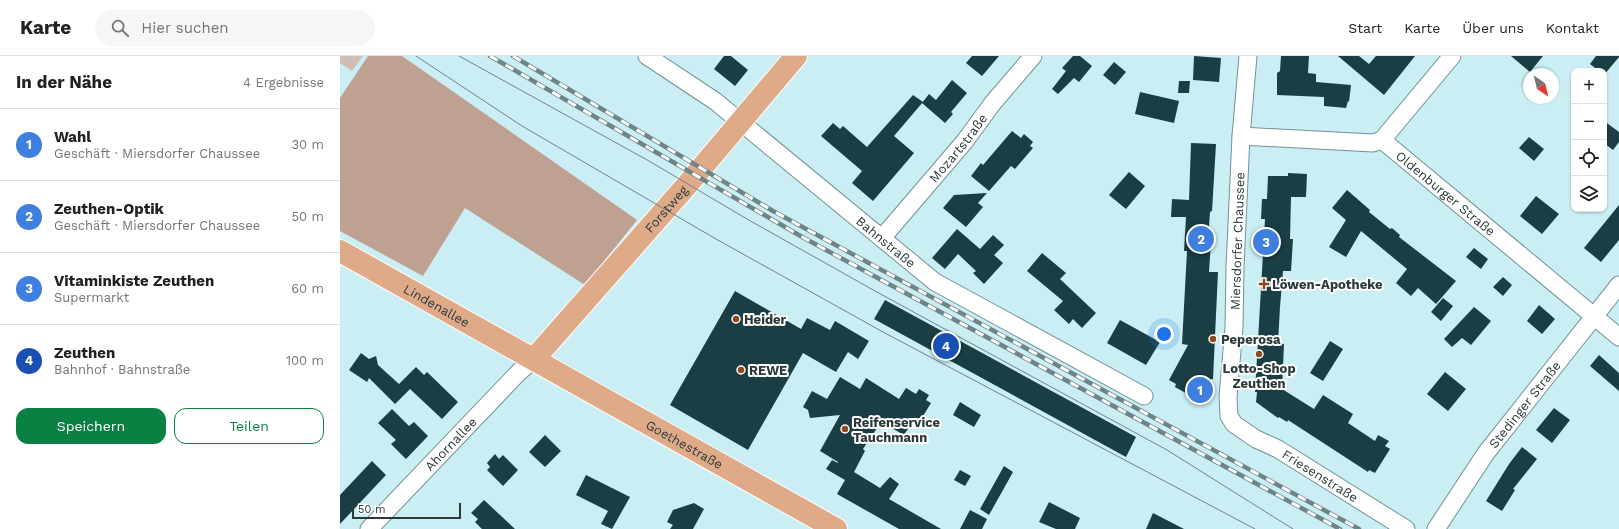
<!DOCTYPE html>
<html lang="de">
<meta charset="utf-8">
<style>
body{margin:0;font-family:"Work Sans",sans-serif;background:#f6f6f6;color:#222}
.controls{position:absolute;right:12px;top:12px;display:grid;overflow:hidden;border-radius:8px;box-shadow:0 1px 3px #0004}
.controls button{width:36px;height:36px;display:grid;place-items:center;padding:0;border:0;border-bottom:1px solid #e0e0e0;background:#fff;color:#222;font:20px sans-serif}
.compass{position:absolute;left:1183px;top:12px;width:36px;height:36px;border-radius:50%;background:#fff;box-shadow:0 1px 3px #0004;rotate:145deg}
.scale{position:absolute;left:12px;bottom:10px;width:109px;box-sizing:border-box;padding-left:4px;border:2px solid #2b393b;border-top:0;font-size:11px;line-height:14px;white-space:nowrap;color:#2b393b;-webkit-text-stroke:3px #fff;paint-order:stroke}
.you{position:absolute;left:824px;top:278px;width:14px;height:14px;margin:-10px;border:3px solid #fff;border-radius:50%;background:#1a73e8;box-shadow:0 0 0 6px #1a73e833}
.badge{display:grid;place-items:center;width:26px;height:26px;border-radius:50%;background:#0b8043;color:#fff;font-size:13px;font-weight:700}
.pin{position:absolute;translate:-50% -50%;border:2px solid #fff;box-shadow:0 1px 4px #0006}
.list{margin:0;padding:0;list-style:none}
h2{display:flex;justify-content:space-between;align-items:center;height:52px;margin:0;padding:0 16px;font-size:17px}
h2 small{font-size:13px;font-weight:400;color:#767676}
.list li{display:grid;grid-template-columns:26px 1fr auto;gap:12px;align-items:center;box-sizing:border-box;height:72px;padding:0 16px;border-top:1px solid #e0e0e0}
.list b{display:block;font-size:15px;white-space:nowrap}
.list p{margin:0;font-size:13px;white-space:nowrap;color:#767676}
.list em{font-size:13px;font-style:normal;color:#767676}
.actions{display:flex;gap:8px;padding:12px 16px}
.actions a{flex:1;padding:9px 0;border:1px solid #0b8043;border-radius:12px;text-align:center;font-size:14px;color:#0b8043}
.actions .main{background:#0b8043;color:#fff}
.icon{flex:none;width:22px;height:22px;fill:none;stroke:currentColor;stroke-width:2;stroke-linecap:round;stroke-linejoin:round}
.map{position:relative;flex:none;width:1279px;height:473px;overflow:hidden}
header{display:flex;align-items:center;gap:24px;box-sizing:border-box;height:56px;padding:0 20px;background:#fff;border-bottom:1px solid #e0e0e0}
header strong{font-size:19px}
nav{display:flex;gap:22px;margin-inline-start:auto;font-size:14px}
.search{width:280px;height:36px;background:#f6f6f6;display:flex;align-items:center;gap:10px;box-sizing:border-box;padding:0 14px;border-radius:22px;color:#767676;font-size:15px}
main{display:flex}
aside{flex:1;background:#fff}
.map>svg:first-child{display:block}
.green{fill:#d0bdb3}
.forest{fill:#bea191}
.building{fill:#1a3e43}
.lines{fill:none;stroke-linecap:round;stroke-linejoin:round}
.minor-casing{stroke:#719296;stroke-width:19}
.major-casing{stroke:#fff;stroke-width:24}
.minor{stroke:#fff;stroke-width:17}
.major{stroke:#dfaa88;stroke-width:22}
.tram{stroke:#6e8588;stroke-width:1}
.rail-casing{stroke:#6e8588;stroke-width:4.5}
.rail{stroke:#fff;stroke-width:3;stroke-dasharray:9;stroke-linecap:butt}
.poi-dot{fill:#8e4a1d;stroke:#fff;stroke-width:1.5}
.labels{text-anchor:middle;stroke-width:4;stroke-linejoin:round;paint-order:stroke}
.street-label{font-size:13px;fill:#2b393b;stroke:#fff}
.poi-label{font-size:13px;font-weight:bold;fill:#2b393b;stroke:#fff;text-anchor:start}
</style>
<header>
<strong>Karte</strong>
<div class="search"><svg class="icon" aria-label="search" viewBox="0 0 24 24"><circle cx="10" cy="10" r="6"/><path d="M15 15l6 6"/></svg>Hier suchen</div>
<nav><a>Start</a><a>Karte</a><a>Über uns</a><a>Kontakt</a></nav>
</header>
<main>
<aside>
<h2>In der Nähe<small>4 Ergebnisse</small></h2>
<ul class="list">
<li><span class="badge" style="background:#3f7fe0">1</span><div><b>Wahl</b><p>Geschäft · Miersdorfer Chaussee</p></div><em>30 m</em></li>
<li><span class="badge" style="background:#3f7fe0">2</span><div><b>Zeuthen-Optik</b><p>Geschäft · Miersdorfer Chaussee</p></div><em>50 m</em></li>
<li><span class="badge" style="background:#3f7fe0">3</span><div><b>Vitaminkiste Zeuthen</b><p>Supermarkt</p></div><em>60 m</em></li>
<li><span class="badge" style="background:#1a4fb4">4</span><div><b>Zeuthen</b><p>Bahnhof · Bahnstraße</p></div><em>100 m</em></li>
</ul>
<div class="actions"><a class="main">Speichern</a><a>Teilen</a></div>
</aside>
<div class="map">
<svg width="1279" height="473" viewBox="0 0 1279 473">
<rect width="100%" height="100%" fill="#caeef3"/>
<path class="green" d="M0,0h23l-11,15 -12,-8z"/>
<path class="forest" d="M28,0h34l235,164 -52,65 -120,-77 -42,68 -83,-45v-133z"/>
<path class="building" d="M384,0h7l17,14 -13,16 -21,-17z
M632,0h27l-17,20 -16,-13z
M733,0h7l12,10 -13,16 -5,-4 -16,16 -6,-5 14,-18 -4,-3z
M854,0l27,2 -2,24 -26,-2z
M941,0h28l-1,17 8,1v8l35,3 -2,17 -1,-1 -2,7 -22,-2v-9l-47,-2v-22l3,-2z
M998,0h21l10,8 7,-8h39l-31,39z
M1171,0h32l-13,16z
M1256,0h23v1l-15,18v-4h-5l-9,-7z
M774,6l12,10 -11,13 -12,-10z
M612,24l15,13 -16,19 2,2 -8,9 -23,-20 7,-9 7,6z
M839,25h11l-1,12h-11z
M800,36l39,9 -5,22 -39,-9z
M573,39l10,7 -29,34 20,17 -41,48 -21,-18 10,-12 -41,-35 12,-13 7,6 3,-3 24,21z
M1264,65l15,11v10l-6,8 -9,-7z
M672,75l9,7 3,-4 9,8 -3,4 3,2 -18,21 -4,-3 -22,25 -18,-15 10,-13 2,2z
M1189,81l15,12 -10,12 -15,-13z
M851,87l25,1 -4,67 -2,1 -2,29 3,1 -2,30h9l-5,107h-2l-2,9 -4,6 -8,3 -6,-1 -16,-9 1,-3 -7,-4 19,-35 -6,-1 5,-93h-3l2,-34h-15l1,-18 17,1z
M789,116l16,14 -19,23 -17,-14z
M948,117l19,1 -1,23h-15l-1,42h3l-2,32h-8l-3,36 -2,36 6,1 -2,45 32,20 9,-14 30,19 -5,9 27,18 3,-6 11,6 -4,5 5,3 -15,24 -6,-3 -1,2 -80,-52 -1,2 -8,-5 -1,1 -22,-16 1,-10h-2l10,-173h-4l1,-20h5l1,-23h20z
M1007,134l23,20 -1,2 21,17 2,-1 8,7 -1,2 57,44 -20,23 -18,-16 -7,8 -15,-13 11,-14 -46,-38 -15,26 -17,-10 17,-27 -14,-12z
M647,137l-9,10 5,4 -17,20 -23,-19 11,-13z
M1196,140l23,18 -17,20 -22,-18z
M1279,149v35l-18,22 -17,-14z
M617,173l23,20 13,-14 11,10 -10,10 9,8 -19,21 -11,-11 3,-2 -18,-17 -13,15 -13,-11z
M1134,192l14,11 -7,10 -15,-12z
M702,197l24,20 -6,6 36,34 -14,15 -9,-9 -4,5 -15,-14 9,-9 -36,-30z
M1163,221l9,8 -9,11 -10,-9z
M395,235l66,38 6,-11 23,12 5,-9 34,20 -11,18 -10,-7 -12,20 -33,-19 -55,97 -78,-45z
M1103,242l10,8 -12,15 -10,-9z
M545,244l251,137 -10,20 -252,-138z
M1199,249l16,14 -13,15 -15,-13z
M1134,251l17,14 -20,24 -9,-7 -10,9 -8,-8z
M780,264l40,22 -14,23 -39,-22z
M990,285l13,8 -20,32 -13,-8z
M21,297l8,6 7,-3 2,9 21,19 17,-17 8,8 3,-3 31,30 -16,17 -32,-30 -15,15 -26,-26 -2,4 -18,-12z
M1259,299l20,18v18l-29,-25z
M1105,316l21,17 -18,22 -21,-17z
M500,321l20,12 6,-11 33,21 7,-11 10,6 3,-5 10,6 -3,5 5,3 -11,18 -5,-3 -11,17 -23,-13 -18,27 2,2 -11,21 26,16 10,-11 9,7 -10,15 52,30h-42l-62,-35 8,-14 -19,-11 6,-9 6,3v-1l-18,-11 20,-36 -30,3 -2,-8 -5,-3 9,-16 15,8z
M620,346l21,13 -7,12 -21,-12z
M1214,352l16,12 -18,23 -16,-13z
M52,353l17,17 5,-4 14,14 -22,23 -15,-15 5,-4 -18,-17z
M205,379l16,16 -16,16 -16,-15z
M1182,391l15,12 -24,30 2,1 -13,21 -16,-10 23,-37z
M155,398l4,5 4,-4 15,15 -15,16 -16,-16 3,-3 -3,-4z
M32,405l14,14 -46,49v-29z
M664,410l9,6 -24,43 -9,-6z
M620,414l11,6 -6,10 -11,-6z
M246,419l44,22 -18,32 -11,-5 7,-13 -32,-16z
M144,444l31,29h-33l-7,-7 3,-3 -7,-6z
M709,446l31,16 -5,11h-19l-17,-7z
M354,447l10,6 -11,20h-23l3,-4 -6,-3 6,-12z
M630,454l17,9 -5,10h-22z
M813,457l31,16h-38z"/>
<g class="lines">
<defs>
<g id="minor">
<path id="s1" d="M307,0l68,45 220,181 209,114"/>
<path id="s2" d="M908,0l-7,80 -6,131 -1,60 -6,70 1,19 5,8 22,15 22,10 128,80"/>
<path d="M901,80l132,7 9,-3 70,-84"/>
<path id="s3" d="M1042,84l237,197"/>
<path id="s4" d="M542,182l83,-97 27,-37 41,-48"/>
<path id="s5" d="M29,473l150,-157 15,-13"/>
<path id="s6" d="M1096,473l50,-76 133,-168"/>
</g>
<g id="major">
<path id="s7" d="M0,195l496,278"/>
<path id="s8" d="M194,303l153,-174 109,-129"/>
</g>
</defs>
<use href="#minor" class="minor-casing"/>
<use href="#major" class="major-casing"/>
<use href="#minor" class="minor"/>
<use href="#major" class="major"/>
<path class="tram" d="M76,0l106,70 194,113 167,93 372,197
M119,0l190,105 98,58 128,72 292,159 126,79"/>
<defs>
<path id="rail" d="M150,0l314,182 536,291
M173,0l260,155 586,318"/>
</defs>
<use href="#rail" class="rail-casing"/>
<use href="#rail" class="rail"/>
</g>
<g class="poi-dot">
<path d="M922 222h4v4h4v4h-4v4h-4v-4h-4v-4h4z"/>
<circle cx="396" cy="263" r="4"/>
<circle cx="873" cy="283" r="4"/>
<circle cx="919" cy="298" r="4"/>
<circle cx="401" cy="314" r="4"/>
<circle cx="505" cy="373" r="4"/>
</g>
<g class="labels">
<g class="street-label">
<text dy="5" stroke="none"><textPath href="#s4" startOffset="118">Mozartstraße</textPath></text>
<text dy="5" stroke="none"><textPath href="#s3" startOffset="83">Oldenburger Straße</textPath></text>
<text dy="5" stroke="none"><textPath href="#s8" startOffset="200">Forstweg</textPath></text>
<text dy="5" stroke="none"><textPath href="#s1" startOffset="303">Bahnstraße</textPath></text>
<text transform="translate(897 185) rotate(-88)" y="5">Miersdorfer Chaussee</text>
<text dy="5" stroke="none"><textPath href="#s7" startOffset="111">Lindenallee</textPath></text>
<text dy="5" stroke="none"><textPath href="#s6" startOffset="153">Stedinger Straße</textPath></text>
<text dy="5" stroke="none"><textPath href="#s5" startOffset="118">Ahornallee</textPath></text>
<text dy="5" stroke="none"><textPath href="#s7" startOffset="395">Goethestraße</textPath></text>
<text dy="5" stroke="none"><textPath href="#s2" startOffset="471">Friesenstraße</textPath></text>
</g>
<g class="poi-label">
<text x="932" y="233">Löwen-Apotheke</text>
<text x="404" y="268">Heider</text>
<text x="881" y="288">Peperosa</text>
<text x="919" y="317" text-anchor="middle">Lotto-Shop<tspan x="919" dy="15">Zeuthen</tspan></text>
<text x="409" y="319">REWE</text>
<text x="513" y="371">Reifenservice<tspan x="513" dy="15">Tauchmann</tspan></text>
</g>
</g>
</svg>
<div class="controls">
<button>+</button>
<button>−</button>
<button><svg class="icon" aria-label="locate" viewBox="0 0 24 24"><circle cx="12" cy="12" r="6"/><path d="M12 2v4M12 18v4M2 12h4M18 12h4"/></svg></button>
<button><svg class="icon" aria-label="layers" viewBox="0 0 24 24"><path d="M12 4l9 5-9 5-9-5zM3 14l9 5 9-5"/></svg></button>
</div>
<svg class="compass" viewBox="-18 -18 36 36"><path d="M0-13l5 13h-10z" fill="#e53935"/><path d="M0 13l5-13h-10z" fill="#767676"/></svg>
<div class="scale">50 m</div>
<div class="you"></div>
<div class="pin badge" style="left:860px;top:334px;background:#3f7fe0">1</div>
<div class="pin badge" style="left:861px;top:183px;background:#3f7fe0">2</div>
<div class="pin badge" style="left:926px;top:186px;background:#3f7fe0">3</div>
<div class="pin badge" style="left:606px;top:290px;background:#1a4fb4">4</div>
</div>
</main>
